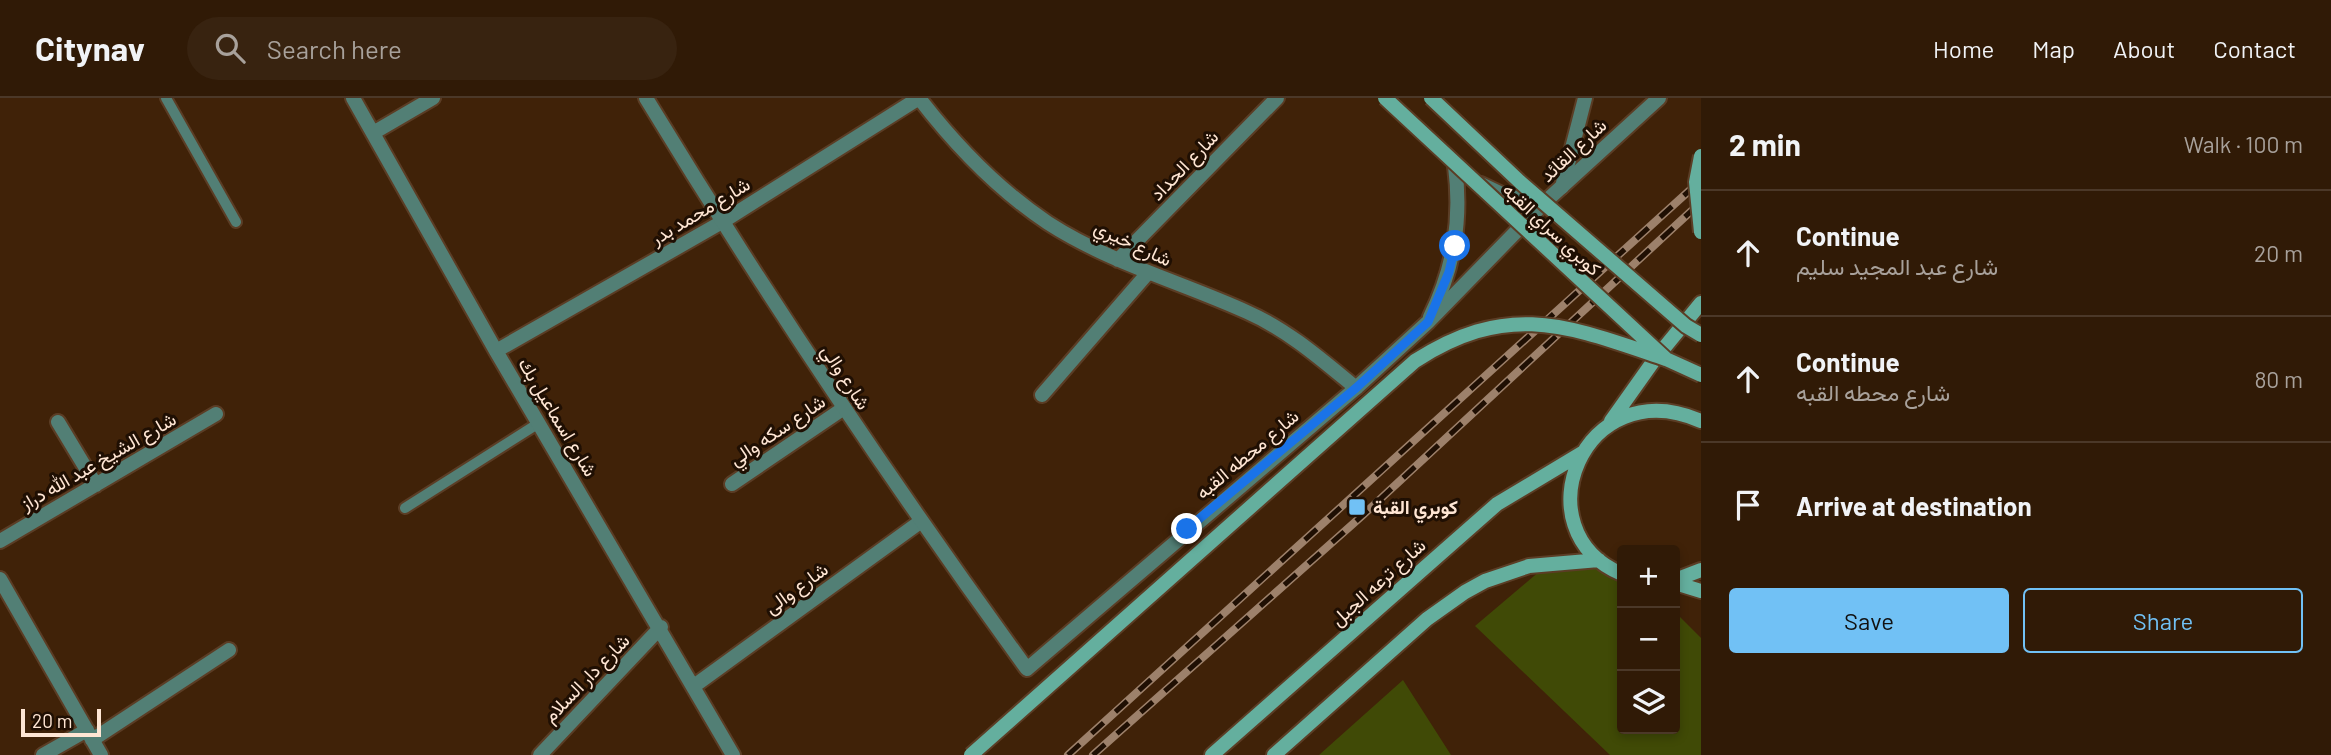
<!DOCTYPE html>
<meta charset="utf-8">
<style>
body{margin:0;font-family:Barlow,Vazirmatn,sans-serif;background:#382310;color:#f1f3f6}
.controls{position:absolute;right:21px;bottom:21px;display:grid;overflow:hidden;border-radius:7px;box-shadow:0 4px 10px #0003}
.controls button{width:63px;height:63px;display:grid;place-items:center;padding:0;border:0;border-bottom:2px solid #4b3828;background:#301a06;color:#f1f3f6;font:35px sans-serif}
.scale{position:absolute;left:21px;bottom:18px;width:80px;box-sizing:border-box;padding-left:7px;border:4px solid #ffe6d4;border-top:0;font-size:19px;line-height:24px;white-space:nowrap;color:#ffe6d4;-webkit-text-stroke:5px #1f0f03;paint-order:stroke}
.stop{position:absolute;width:21px;height:21px;margin:-16px;border:5px solid #1a73e8;border-radius:50%;background:#fff}
.stop.end{background:#1a73e8;border-color:#fff;box-shadow:0 2px 7px #0008}
.list{margin:0;padding:0;list-style:none}
h2{display:flex;justify-content:space-between;align-items:center;height:91px;margin:0;padding:0 28px;font-size:30px}
h2 small{font-size:23px;font-weight:400;color:#a8a19b}
.list li{display:grid;grid-template-columns:46px 1fr auto;gap:21px;align-items:center;box-sizing:border-box;height:126px;padding:0 28px;border-top:2px solid #4b3828}
.list b{display:block;font-size:26px;white-space:nowrap}
.list p{margin:0;font-size:23px;white-space:nowrap;color:#a8a19b}
.list em{font-size:23px;font-style:normal;color:#a8a19b}
.actions{display:flex;gap:14px;padding:21px 28px}
.actions a{flex:1;padding:16px 0;border:2px solid #71c1f5;border-radius:7px;text-align:center;font-size:24px;color:#71c1f5}
.actions .main{background:#71c1f5;color:#111}
.icon{flex:none;width:38px;height:38px;fill:none;stroke:currentColor;stroke-width:2;stroke-linecap:round;stroke-linejoin:round}
.map{position:relative;flex:none;width:1701px;height:657px;overflow:hidden}
header{display:flex;align-items:center;gap:42px;box-sizing:border-box;height:98px;padding:0 35px;background:#301a06;border-bottom:2px solid #4b3828}
header strong{font-size:33px}
nav{display:flex;gap:38px;margin-inline-start:auto;font-size:24px}
.search{width:490px;height:63px;background:#382310;display:flex;align-items:center;gap:18px;box-sizing:border-box;padding:0 24px;border-radius:38px;color:#a8a19b;font-size:26px}
main{display:flex}
aside{flex:1;background:#301a06}
.map>svg:first-child{display:block}
.green{fill:#404a06}
.lines{fill:none;stroke-linecap:round;stroke-linejoin:round}
.service-casing{stroke:#5b3d25;stroke-width:14}
.minor-casing{stroke:#5b3d25;stroke-width:18}
.tertiary-casing{stroke:#5b3d25;stroke-width:18}
.secondary-casing{stroke:#5b3d25;stroke-width:18}
.service{stroke:#527f75;stroke-width:10}
.minor{stroke:#527f75;stroke-width:14}
.tertiary{stroke:#527f75;stroke-width:14}
.secondary{stroke:#64af9e;stroke-width:14}
.rail-casing{stroke:#9d816b;stroke-width:8}
.rail{stroke:#1f0f03;stroke-width:5;stroke-dasharray:16;stroke-linecap:butt}
.secondary-bridge-casing{stroke:#5b3d25;stroke-width:18;stroke-linecap:butt}
.secondary-bridge{stroke:#64af9e;stroke-width:14}
.route{stroke:#1a73e8;stroke-width:9}
.poi-dot{fill:#71c1f5;stroke:#1f0f03;stroke-width:2.5}
.labels{text-anchor:middle;stroke-width:6;stroke-linejoin:round;paint-order:stroke}
.street-label{font-size:19px;fill:#ffe6d4;stroke:#1f0f03}
.poi-label{font-size:19px;font-weight:bold;fill:#ffe6d4;stroke:#1f0f03;text-anchor:start}
</style>
<header>
<strong>Citynav</strong>
<div class="search"><svg class="icon" aria-label="search" viewBox="0 0 24 24"><circle cx="10" cy="10" r="6"/><path d="M15 15l6 6"/></svg>Search here</div>
<nav><a>Home</a><a>Map</a><a>About</a><a>Contact</a></nav>
</header>
<main>
<div class="map">
<svg width="1701" height="657" viewBox="0 0 1701 657">
<rect width="100%" height="100%" fill="#402208"/>
<path class="green" d="M1554,461l68,14v156h53v-117l26,26v117h-91l-135,-129z
M1403,582l48,75h-132z"/>
<g class="lines">
<defs>
<path id="service" d="M166,0l70,124
M405,410l134,-85"/>
<path id="minor" d="M353,0l143,253 237,404
M919,0c37,48 78,91 129,125 62,40 133,59 199,89 41,18 75,48 109,76
M373,35l60,-35
M1481,86l25,12 39,6
M1562,89l23,-89
M1118,162l159,-162
M1430,219c24,-49 32,-97 25,-151
M496,253l226,-129 197,-124
M1042,297l105,-121
M58,324l38,63
M732,386l112,-76
M0,443l216,-127
M0,481l101,176
M694,588l226,-164
M92,642l137,-90
M43,657l44,-25
M540,657l121,-128"/>
<path id="tertiary" d="M646,0c119,196 246,385 381,571l329,-281 72,-66 117,-120 114,-104"/>
<path id="secondary" d="M1611,323l44,-62 46,-56
M1622,476c-103,-43 -39,-205 79,-153
M1675,482l26,-10
M1675,485l26,8
M1212,657l285,-251 85,-51
M1274,657l153,-136 38,-27 20,-11 44,-15 70,-6"/>
</defs>
<use href="#service" class="service-casing"/>
<use href="#minor" class="minor-casing"/>
<use href="#tertiary" class="tertiary-casing"/>
<use href="#secondary" class="secondary-casing"/>
<use href="#service" class="service"/>
<use href="#minor" class="minor"/>
<use href="#tertiary" class="tertiary"/>
<use href="#secondary" class="secondary"/>
<defs>
<path id="rail" d="M1068,657l633,-575
M1093,657l270,-240 338,-313"/>
</defs>
<use href="#rail" class="rail-casing"/>
<use href="#rail" class="rail"/>
<defs>
<path id="secondary-bridge" d="M1385,0l281,261 35,16
M1431,0l89,84 166,144 15,9
M1701,58l-5,26 5,50
M971,657l444,-394c95,-61 153,-35 251,-2"/>
</defs>
<use href="#secondary-bridge" class="secondary-bridge-casing"/>
<use href="#secondary-bridge" class="secondary-bridge"/>
</g>
<g class="lines">
<path class="route" d="M1187,431l169,-141 72,-66 21,-50 6,-26"/>
</g>
<rect class="poi-dot" x="1348" y="400" width="18" height="18" rx="3.5"/>
<g class="labels">
<g class="street-label">
<text transform="translate(1573 52) rotate(-43)" y="7">شارع القائد</text>
<text transform="translate(1184 67) rotate(-46)" y="7">شارع الحداد</text>
<text transform="translate(700 113) rotate(-31)" y="7">شارع محمد بدر</text>
<text transform="translate(1552 131) rotate(43)" y="7">كوبري سراي القبه</text>
<text transform="translate(1133 145) rotate(25)" y="7">شارع خيري</text>
<text transform="translate(846 279) rotate(57)" y="7">شارع والي</text>
<text transform="translate(558 319) rotate(59)" y="7">شارع اسماعيل بك</text>
<text transform="translate(777 332) rotate(-34)" y="7">شارع سكه والي</text>
<text transform="translate(1247 356) rotate(-40)" y="7">شارع محطه القبه</text>
<text transform="translate(98 363) rotate(-30)" y="7">شارع الشيخ عبد الله دراز</text>
<text transform="translate(1378 484) rotate(-42)" y="7">شارع ترعه الجبل</text>
<text transform="translate(796 490) rotate(-36)" y="7">شارع والى</text>
<text transform="translate(586 580) rotate(-46)" y="7">شارع دار السلام</text>
</g>
<g class="poi-label">
<text x="1373" y="416">كوبري القبة</text>
</g>
</g>
</svg>
<div class="controls">
<button>+</button>
<button>−</button>
<button><svg class="icon" aria-label="layers" viewBox="0 0 24 24"><path d="M12 4l9 5-9 5-9-5zM3 14l9 5 9-5"/></svg></button>
</div>
<div class="scale">20 m</div>
<div class="stop" style="left:1455px;top:148px"></div>
<div class="stop end" style="left:1187px;top:431px"></div>
</div>
<aside>
<h2>2 min<small>Walk · 100 m</small></h2>
<ul class="list">
<li><svg class="icon" aria-label="ahead" viewBox="0 0 24 24"><path d="M12 20V5M6 11l6-6 6 6"/></svg><div><b>Continue</b><p>شارع عبد المجيد سليم</p></div><em>20 m</em></li>
<li><svg class="icon" aria-label="ahead" viewBox="0 0 24 24"><path d="M12 20V5M6 11l6-6 6 6"/></svg><div><b>Continue</b><p>شارع محطه القبه</p></div><em>80 m</em></li>
<li><svg class="icon" aria-label="arrive" viewBox="0 0 24 24"><path d="M6 21V4h12l-3 4 3 4H6"/></svg><div><b>Arrive at destination</b></div></li>
</ul>
<div class="actions"><a class="main">Save</a><a>Share</a></div>
</aside>
</main>
